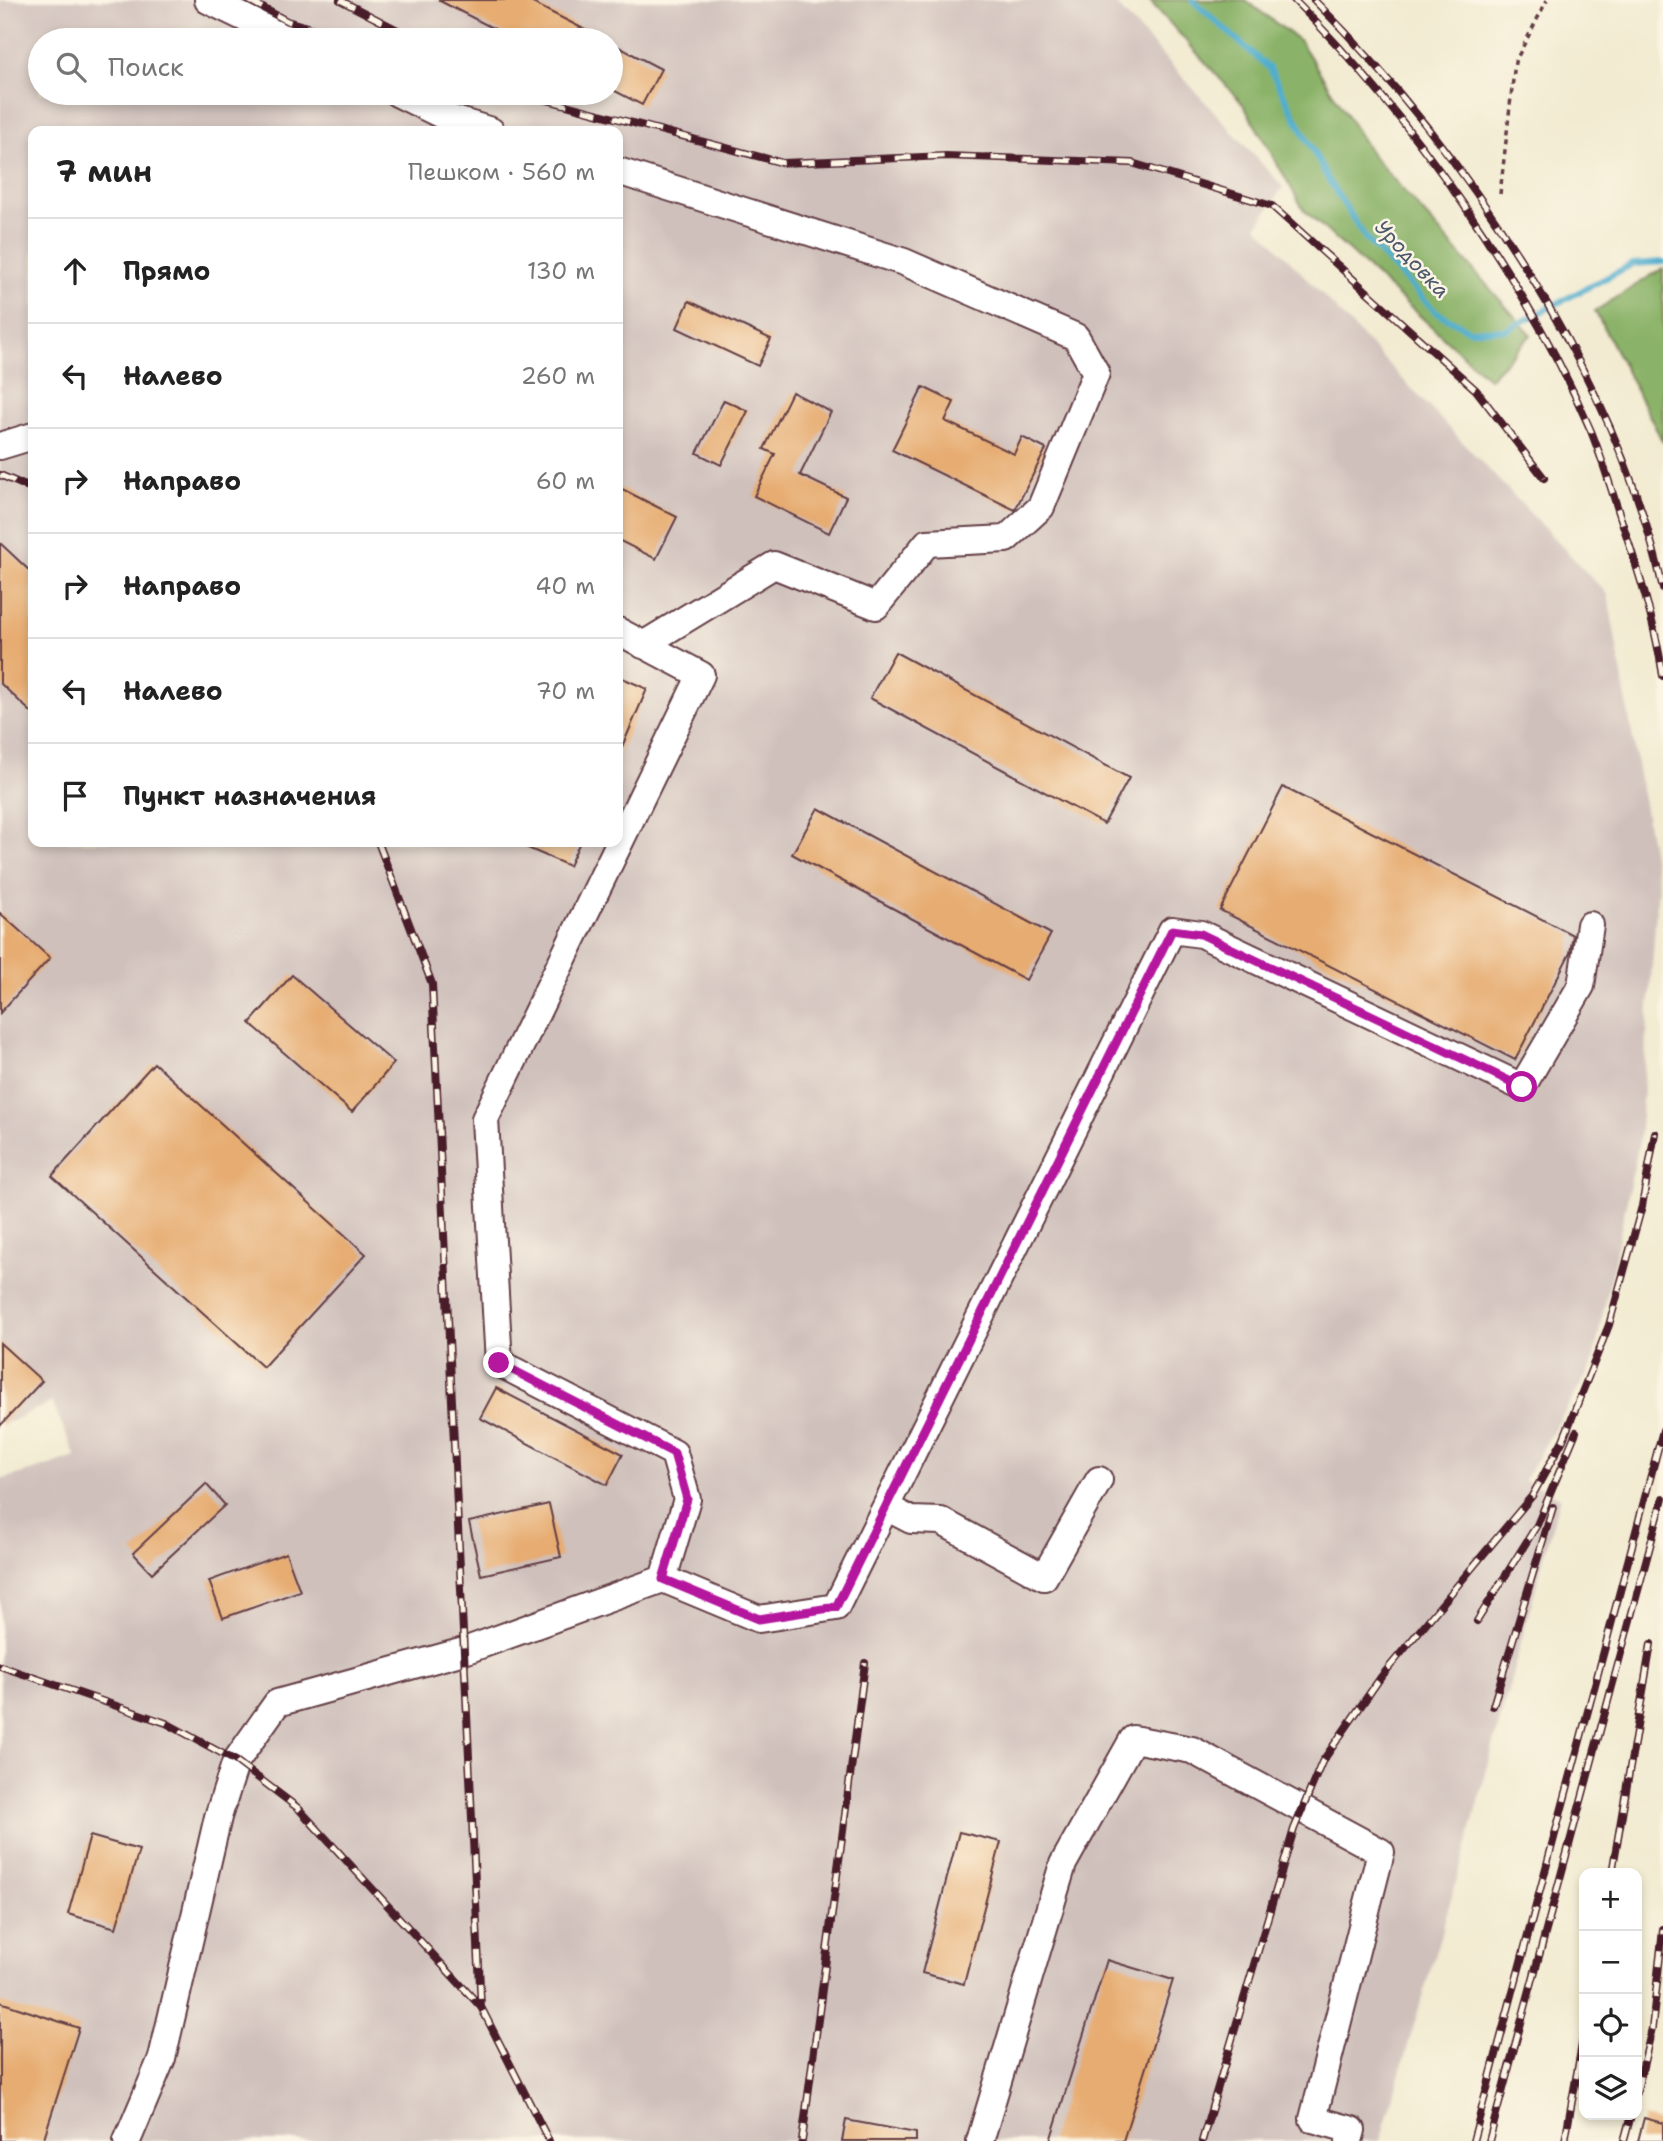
<!DOCTYPE html>
<html lang="ru">
<meta charset="utf-8">
<style>
body{margin:0;font-family:"Shantell Sans",sans-serif;background:#f2f2f2;color:#222}
.controls{position:absolute;right:21px;bottom:21px;display:grid;overflow:hidden;border-radius:14px;box-shadow:0 4px 10px #0003}
.controls button{width:63px;height:63px;display:grid;place-items:center;padding:0;border:0;border-bottom:2px solid #e0e0e0;background:#fff;color:#222;font:35px sans-serif}
.stop{position:absolute;width:21px;height:21px;margin:-16px;border:5px solid #b5179e;border-radius:50%;background:#fff}
.stop.end{background:#b5179e;border-color:#fff;box-shadow:0 2px 7px #0008}
.list{margin:0;padding:0;list-style:none}
h2{display:flex;justify-content:space-between;align-items:center;height:91px;margin:0;padding:0 28px;font-size:30px}
h2 small{font-size:23px;font-weight:400;color:#767676}
.list li{display:grid;grid-template-columns:46px 1fr auto;gap:21px;align-items:center;box-sizing:border-box;height:105px;padding:0 28px;border-top:2px solid #e0e0e0}
.list b{display:block;font-size:26px;white-space:nowrap}
.list em{font-size:23px;font-style:normal;color:#767676}
.icon{flex:none;width:38px;height:38px;fill:none;stroke:currentColor;stroke-width:2;stroke-linecap:round;stroke-linejoin:round}
.map{position:relative;flex:none;width:1663px;height:2141px;overflow:hidden}
.search{position:absolute;background:#fff;box-shadow:0 4px 10px #0003;left:28px;top:28px;width:595px;height:77px;display:flex;align-items:center;gap:18px;box-sizing:border-box;padding:0 24px;border-radius:38px;color:#767676;font-size:26px}
.panel{position:absolute;background:#fff;box-shadow:0 4px 10px #0003;left:28px;top:126px;width:595px;height:721px;border-radius:14px}
.map>svg:first-child{display:block}
.industrial{fill:#cfc0bb;fill-rule:evenodd}
.forest{fill:#8ab268;stroke:#6a684a;stroke-width:2}
.lines{fill:none;stroke-linecap:round;stroke-linejoin:round}
.stream{stroke:#50aece;stroke-width:6}
.building{fill:#e6ac71}
.minor-casing{stroke:#633e44;stroke-width:30}
.path{stroke:#633e44;stroke-width:3.5;stroke-dasharray:5 5;stroke-linecap:butt}
.minor{stroke:#fff;stroke-width:26}
.rail-casing{stroke:#4a1f2b;stroke-width:8}
.rail{stroke:#fcf5e5;stroke-width:5;stroke-dasharray:16;stroke-linecap:butt}
.route{stroke:#b5179e;stroke-width:9}
.labels{text-anchor:middle;stroke-width:5;stroke-linejoin:round;paint-order:stroke}
.water-label{font-size:21px;font-style:italic;fill:#4c586c;stroke:#fcf5e5}
</style>
<div class="map">
<svg width="1663" height="2141" viewBox="0 0 1663 2141">
<rect width="100%" height="100%" fill="#fcf5e5"/>
<filter id="ink" filterUnits="userSpaceOnUse"><feTurbulence type="fractalNoise" baseFrequency=".0143" numOctaves="2"/><feDisplacementMap in="SourceGraphic" scale="14" xChannelSelector="R" yChannelSelector="G"/><feConvolveMatrix kernelMatrix="1 2 1 2 8 2 1 2 1" color-interpolation-filters="sRGB"/></filter>
<filter id="wash" filterUnits="userSpaceOnUse"><feTurbulence type="fractalNoise" baseFrequency=".00686" numOctaves="4" result="noise"/><feDisplacementMap in="SourceGraphic" scale="28" xChannelSelector="R" yChannelSelector="G"/><feGaussianBlur stdDeviation="1.57" result="paint"/><feColorMatrix in="noise" values="0 0 0 0 0 0 0 0 0 0 0 0 0 0 0 0 0 1.4 0 .05"/><feComposite in="paint" operator="in"/></filter>
<g filter="url(#wash)">
<rect width="100%" height="100%" fill="#f2ebd1"/>
<path class="industrial" d="M0,0h1112l171,187 -26,39 351,369 50,290 -19,257 -47,224 -68,114 36,17 -97,361 -83,283h-1380v-661l76,-23 -24,-55 -52,24zM40,40h571v53h-571zM33,131h585v711h-585z"/>
<path class="forest" d="M1149,0h96l55,41 72,114 159,180 -42,44 -185,-169 -61,-106z
M1663,268v174l-68,-131z"/>
<g class="lines">
<path class="stream" d="M1192,0l78,69 59,112 37,58 70,73 33,18h37l127,-66 30,-2"/>
</g>
<g id="blocks">
<path class="building" d="M438,0h89l78,40h-89z
M611,43l50,26 -19,36 -31,-16z
M689,301l82,38 -13,27 -81,-38z
M923,387l31,15 -9,19 69,33 8,-17 24,12 -31,61 -123,-60z
M792,392l39,20 -31,63 46,22 -17,36 -75,-37 21,-42 -11,-5z
M724,400l24,11 -27,54 -24,-12z
M618,487l59,30 -21,42 -38,-19z
M0,543l33,31v140l-33,-31z
M895,652l234,126 -25,46 -234,-126z
M618,676l29,13 -29,67z
M1283,787l290,148 -3,18 -55,107 -295,-150z
M818,808l233,126 -25,46 -234,-126z
M514,842h66l-11,24z
M0,913l50,45 -50,55z
M292,975l102,88 -42,49 -102,-89z
M154,1063l212,191 -103,113 -211,-191z
M0,1343l42,38 -42,45z
M496,1388l127,66 -16,31 -127,-67z
M206,1484l19,21 -73,68 -19,-20z
M549,1504l12,53 -80,18 -12,-53z
M286,1553l14,38 -77,27 -14,-37z
M959,1832l42,10 -37,142 -42,-11z
M90,1836l49,14 -23,78 -48,-14z
M1107,1960l66,20 -50,161h-73z
M0,2002l79,26 -36,113h-43z
M1644,2118l19,5v18h-25z
M846,2120l70,13v8h-74z"/>
</g>
</g>
<g filter="url(#ink)">
<use href="#blocks" fill-opacity="0" stroke="#633e44" stroke-width="2"/>
<g class="lines">
<defs>
<path id="minor" d="M208,0l82,40
M397,93l49,24 45,14
M618,171l286,91 172,75 20,36 -55,134 -35,32 -79,4 -51,63 -102,-41 -131,80
M0,446l33,-10
M618,631l83,44 -216,444 14,244 175,90 13,46 -24,80
M886,1507l25,13 30,1 103,56 55,-97
M127,2141l35,-83 56,-241 18,-56 41,-58 187,-52 199,-72 96,40 77,-12 336,-677 29,4 321,153 59,-101 9,-61
M980,2141l83,-277 70,-125 59,11 189,102 -68,267 39,11 -3,11"/>
</defs>
<use href="#minor" class="minor-casing"/>
<path class="path" d="M1500,194l15,-132 32,-62"/>
<use href="#minor" class="minor"/>
<defs>
<path id="rail" d="M248,0l39,21 64,19
M340,0l77,40
M1294,0c117,116 232,280 297,431 12,30 21,61 31,91 17,51 33,101 41,154
M1314,0c152,152 303,377 349,589
M521,93l262,70 163,-7 186,7 140,43 204,184 68,88
M0,475l33,14
M378,842l54,142 49,1023
M1477,1621l60,-96 39,-93
M0,1666l166,57 70,38 62,47 183,199 68,134
M1493,1706l60,-199
M1612,1873l39,-229
M1637,2092l15,-64 11,-99
M802,2141l63,-478
M1202,2141l92,-312 28,-67 59,-85 151,-181 31,-56 46,-115 33,-119 13,-73
M1473,2141l190,-711
M1489,2141l174,-643
M1565,2141l19,-108
M1624,2141l7,-26"/>
</defs>
<use href="#rail" class="rail-casing"/>
<use href="#rail" class="rail"/>
</g>
</g>
<g class="lines" filter="url(#ink)">
<path class="route" d="M499,1363l175,90 13,46 -24,80 96,40 77,-12 336,-677 29,4 321,153"/>
</g>
<g class="labels">
<g class="water-label">
<text transform="translate(1412 259) rotate(47)" y="7">Уродовка</text>
</g>
</g>
</svg>
<div class="controls">
<button>+</button>
<button>−</button>
<button><svg class="icon" aria-label="locate" viewBox="0 0 24 24"><circle cx="12" cy="12" r="6"/><path d="M12 2v4M12 18v4M2 12h4M18 12h4"/></svg></button>
<button><svg class="icon" aria-label="layers" viewBox="0 0 24 24"><path d="M12 4l9 5-9 5-9-5zM3 14l9 5 9-5"/></svg></button>
</div>
<div class="stop" style="left:1522px;top:1087px"></div>
<div class="stop end" style="left:499px;top:1363px"></div>
<div class="search"><svg class="icon" aria-label="search" viewBox="0 0 24 24"><circle cx="10" cy="10" r="6"/><path d="M15 15l6 6"/></svg>Поиск</div>
<section class="panel">
<h2>7 мин<small>Пешком · 560 m</small></h2>
<ul class="list">
<li><svg class="icon" aria-label="ahead" viewBox="0 0 24 24"><path d="M12 20V5M6 11l6-6 6 6"/></svg><div><b>Прямо</b></div><em>130 m</em></li>
<li><svg class="icon" aria-label="left" viewBox="0 0 24 24"><path d="M17 20v-9H6M10 6l-5 5 5 5"/></svg><div><b>Налево</b></div><em>260 m</em></li>
<li><svg class="icon" aria-label="right" viewBox="0 0 24 24"><path d="M7 20v-9h11M14 6l5 5-5 5"/></svg><div><b>Направо</b></div><em>60 m</em></li>
<li><svg class="icon" aria-label="right" viewBox="0 0 24 24"><path d="M7 20v-9h11M14 6l5 5-5 5"/></svg><div><b>Направо</b></div><em>40 m</em></li>
<li><svg class="icon" aria-label="left" viewBox="0 0 24 24"><path d="M17 20v-9H6M10 6l-5 5 5 5"/></svg><div><b>Налево</b></div><em>70 m</em></li>
<li><svg class="icon" aria-label="arrive" viewBox="0 0 24 24"><path d="M6 21V4h12l-3 4 3 4H6"/></svg><div><b>Пункт назначения</b></div></li>
</ul>
</section>
</div>
